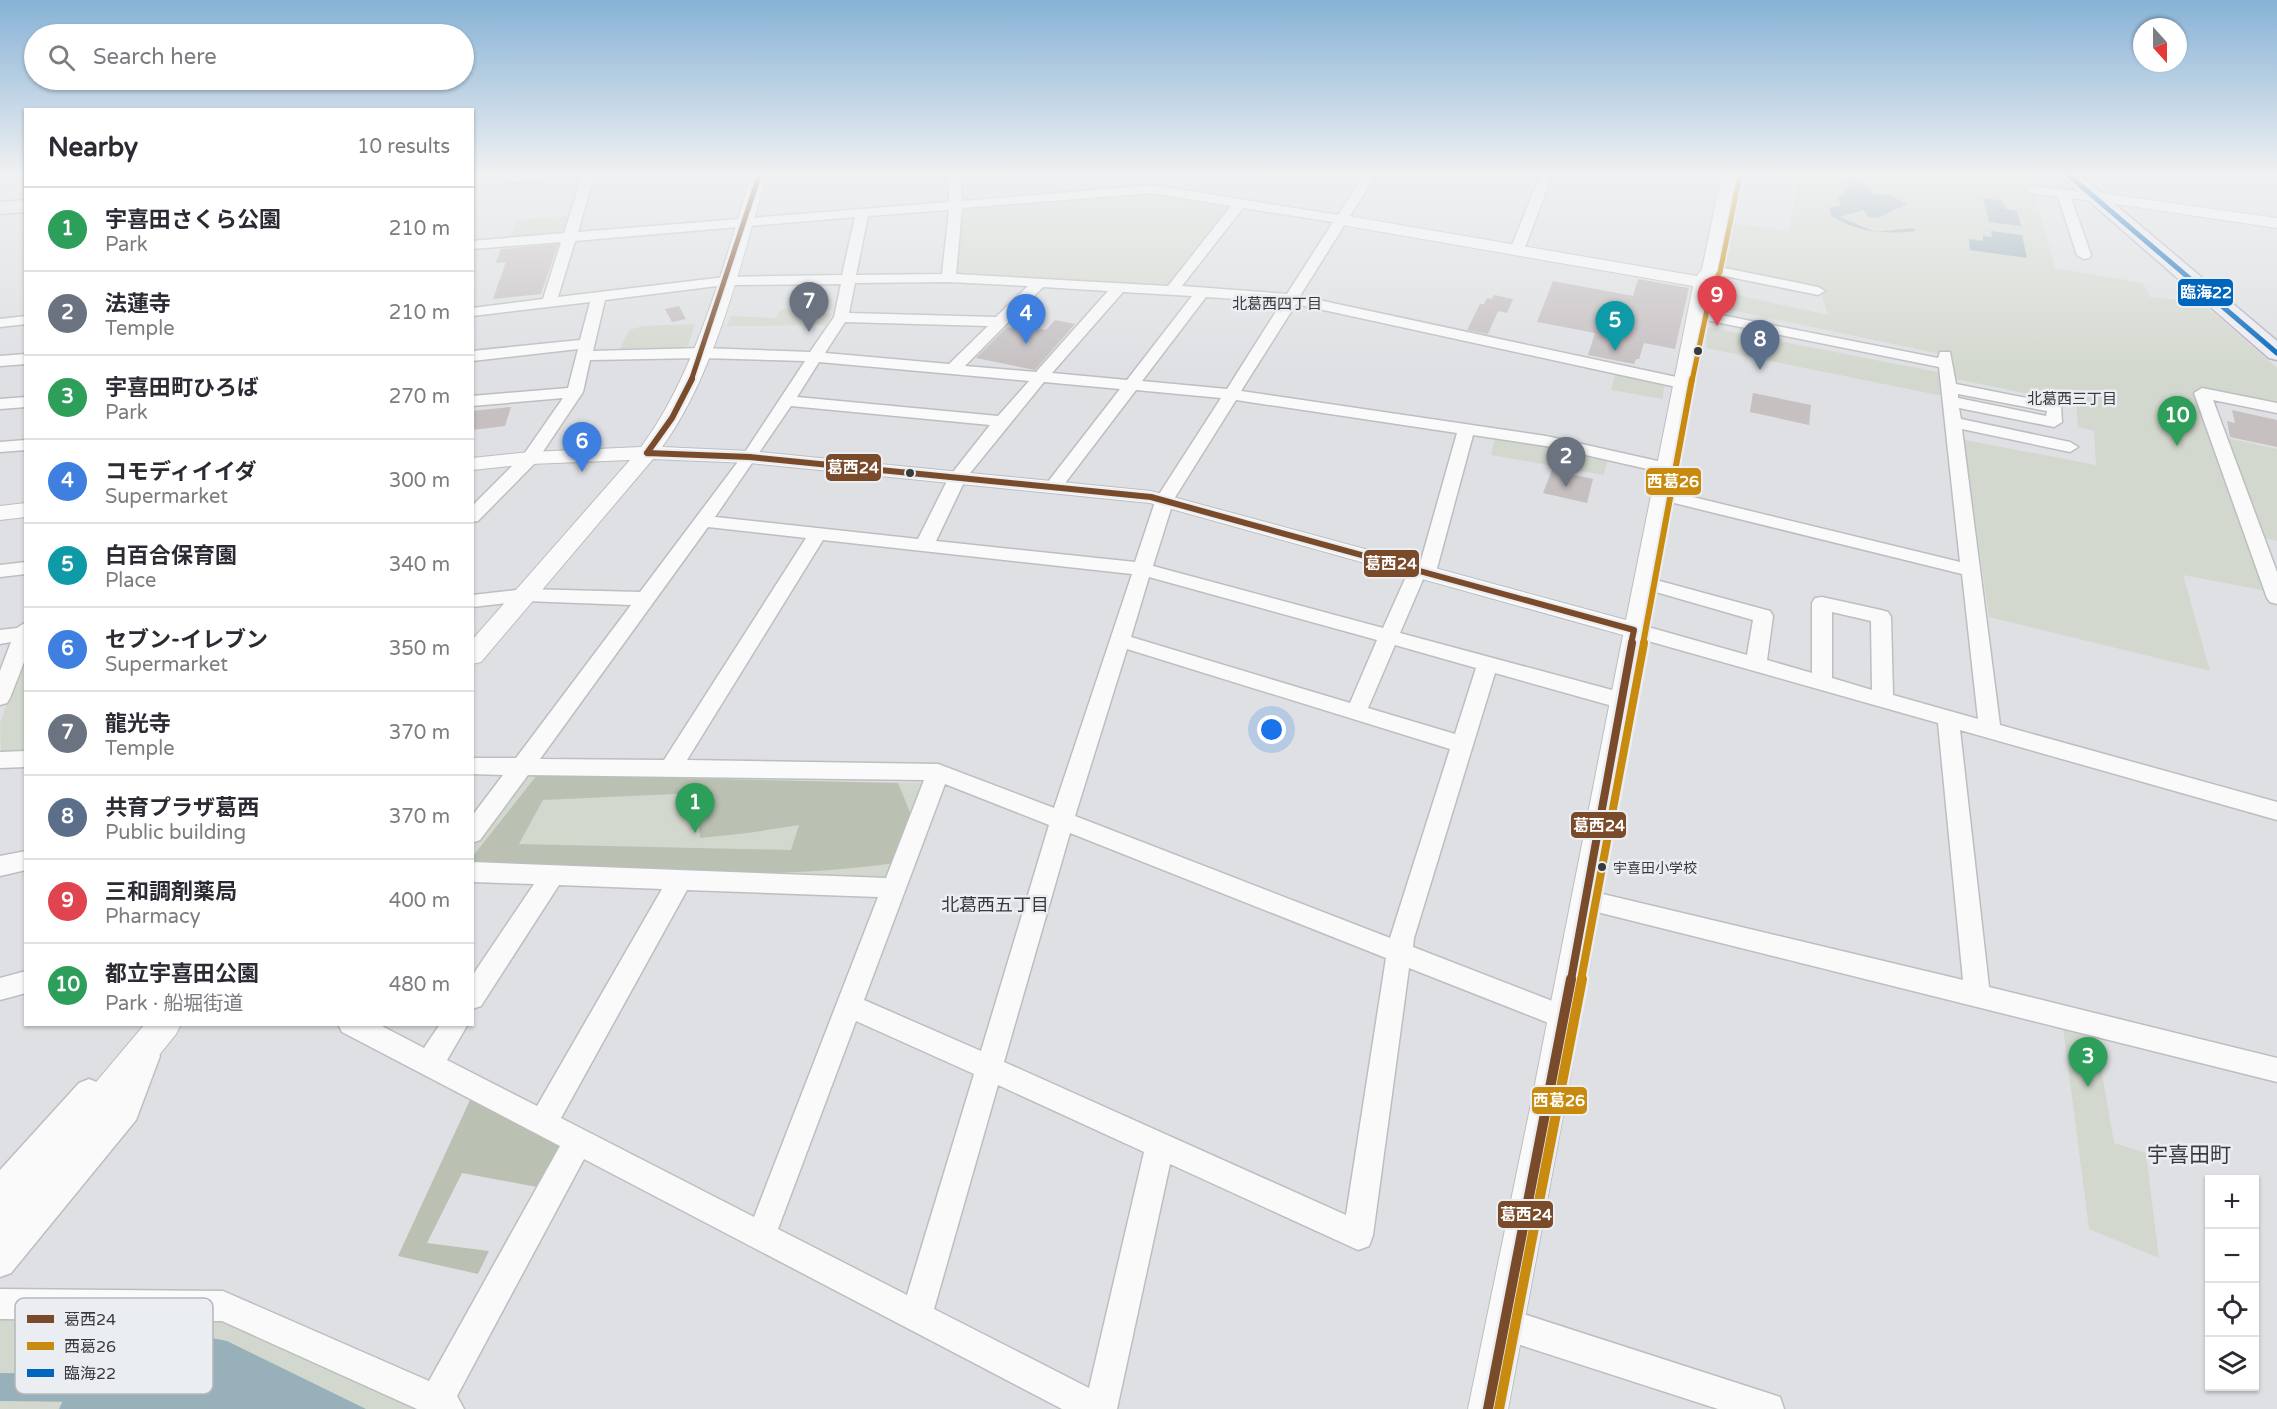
<!DOCTYPE html>
<meta charset="utf-8">
<style>
body{margin:0;font-family:"Varela Round","Noto Sans JP",sans-serif;background:#f7f7f7;color:#2b2b33}
.controls{position:absolute;right:18px;bottom:18px;display:grid;overflow:hidden;border-radius:0px;box-shadow:0 2px 4px #0004}
.controls button{width:54px;height:54px;display:grid;place-items:center;padding:0;border:0;border-bottom:2px solid #e1e1e2;background:#fff;color:#2b2b33;font:30px sans-serif}
.compass{position:absolute;left:2133px;top:18px;width:54px;height:54px;border-radius:50%;background:#fff;box-shadow:0 2px 4px #0004;rotate:159deg}
.you{position:absolute;left:1272px;top:730px;width:21px;height:21px;margin:-15px;border:4px solid #fff;border-radius:50%;background:#1a73e8;box-shadow:0 0 0 9px #1a73e833}
.badge{display:grid;place-items:center;width:39px;height:39px;border-radius:50%;background:#737476;color:#fff;font-size:20px;font-weight:700}
.pin{position:absolute;translate:-50% -50px;filter:drop-shadow(0 2px 3px #0008)}
.pin::after{content:'';position:absolute;top:32px;width:21px;height:18px;background:inherit;clip-path:polygon(0 0,100% 0,50% 100%)}
.list{margin:0;padding:0;list-style:none}
h2{display:flex;justify-content:space-between;align-items:center;height:78px;margin:0;padding:0 24px;font-size:26px}
h2 small{font-size:20px;font-weight:400;color:#7c7c81}
.list li{display:grid;grid-template-columns:39px 1fr auto;gap:18px;align-items:center;box-sizing:border-box;height:84px;padding:0 24px;border-top:2px solid #e1e1e2}
.list b{display:block;font-size:22px;white-space:nowrap}
.list p{margin:0;font-size:20px;white-space:nowrap;color:#7c7c81}
.list em{font-size:20px;font-style:normal;color:#7c7c81}
.icon{flex:none;width:33px;height:33px;fill:none;stroke:currentColor;stroke-width:2;stroke-linecap:round;stroke-linejoin:round}
.map{position:relative;flex:none;width:2277px;height:1409px;overflow:hidden}
.search{position:absolute;background:#fff;box-shadow:0 2px 4px #0004;left:24px;top:24px;width:450px;height:66px;display:flex;align-items:center;gap:15px;box-sizing:border-box;padding:0 21px;border-radius:33px;color:#7c7c81;font-size:22px}
.panel{position:absolute;background:#fff;box-shadow:0 2px 4px #0004;left:24px;top:108px;width:450px;height:918px;border-radius:0px}
.map>svg:first-child{display:block}
.green{fill:#d3d8ce}
.forest{fill:#bac1b2;fill-rule:evenodd}
.water{fill:#97b0ba}
.lines{fill:none;stroke-linecap:round;stroke-linejoin:round}
.canal{fill:#97b0ba;fill-rule:evenodd}
.building{fill:#c6c0c1}
.minor-casing{stroke:#bcbec0;stroke-width:3}
.tertiary-casing{stroke:#bcbec0;stroke-width:2}
.primary-casing{stroke:#b4b2bf;stroke-width:3}
.minor{fill:#fafafb;fill-rule:evenodd}
.tertiary{fill:#fafafb;fill-rule:evenodd}
.primary{fill:#edecf3;fill-rule:evenodd}
.bus-1-far3-casing{stroke:#eaedf1;stroke-width:8}
.bus-1-far2-casing{stroke:#eaedf1;stroke-width:10}
.bus-1-far1-casing{stroke:#eaedf1;stroke-width:13}
.bus-1-casing{stroke:#eaedf1;stroke-width:15}
.bus-2-far3-casing{stroke:#eaedf1;stroke-width:8}
.bus-2-far2-casing{stroke:#eaedf1;stroke-width:10}
.bus-2-far1-casing{stroke:#eaedf1;stroke-width:13}
.bus-2-casing{stroke:#eaedf1;stroke-width:15}
.bus-3-casing{stroke:#eaedf1;stroke-width:8}
.bus-1-far3{stroke:#7a4b2a;stroke-width:5}
.bus-1-far2{stroke:#7a4b2a;stroke-width:6}
.bus-1-far1{stroke:#7a4b2a;stroke-width:8}
.bus-1{stroke:#7a4b2a;stroke-width:10}
.bus-2-far3{stroke:#c88b0f;stroke-width:5}
.bus-2-far2{stroke:#c88b0f;stroke-width:6}
.bus-2-far1{stroke:#c88b0f;stroke-width:8}
.bus-2{stroke:#c88b0f;stroke-width:10}
.bus-3{stroke:#0065bd;stroke-width:5}
.bus-dot{fill:#393a3c;stroke:#eaedf1;stroke-width:2}
.labels{text-anchor:middle;stroke-width:5;stroke-linejoin:round;paint-order:stroke}
.bus-label{font-size:14px;fill:#393a3c;stroke:#eaedf1;text-anchor:start}
.far-neighbourhood-label{font-size:15px;fill:#393a3c;stroke:#eaedf1}
.neighbourhood-label{font-size:18px;fill:#393a3c;stroke:#eaedf1}
.near-neighbourhood-label{font-size:21px;fill:#393a3c;stroke:#eaedf1}
.key{fill:#eaedf1;stroke:#b5b7bb;stroke-width:1.5}
.key-label{font-size:16px;fill:#393a3c}
.line-badge{stroke:#eaedf1;stroke-width:2}
.badge-label{font-size:16px;text-anchor:middle;font-weight:bold;fill:#fff}
</style>
<div class="map">
<svg width="2277" height="1409" viewBox="0 0 2277 1409">
<rect width="100%" height="100%" fill="#dee0e3"/>
<path class="green" d="M1799,173h253l23,20 -42,-5 22,80 88,15 7,14 51,5 76,66v39l-79,-16 15,44 64,14v92l-29,-7 19,57 -84,-16 27,96 -221,-54 -25,-175 -4,-3 136,26 -2,-34 -16,-4 -2,-23 -134,-28 1,20 -237,-48 2,-21 244,48 -2,-19 -238,-50 3,-16 113,25 -8,-25 -97,-20 10,-46 56,7z
M1152,192l81,12 -64,84 -215,-13 6,-68z
M568,216l-7,18 -51,4 6,-18z
M781,309l51,5 -6,11 -99,1 4,-10 45,2z
M695,324l-7,21 -9,4 -60,2 10,-21 14,-4z
M1615,374l49,12 -1,13 -52,-9z
M1495,438l55,9v3l57,11 -3,14 -113,-20z
M25,653v99h-24l-1,-29z
M537,775l388,8 -36,94 -11,4 -405,-18v-15l50,-69z
M2063,1027l32,5 19,111 32,10 13,105 -70,-29z
M0,1307l222,7 199,95h-421z"/>
<path class="forest" d="M537,775l361,8 14,34 -17,46c-139,20 -283,6 -422,0v-7zM697,793l3,45 48,-5 51,-8 -8,25 -272,-6 24,-44z
M470,1100l92,48 -25,39 -75,-14 -35,70 62,8 -11,23 -80,-18z"/>
<path class="water" d="M1856,182l14,6 2,6 18,1 17,9 -29,14 -10,-1 -4,-7 -25,7 37,15 36,-4 4,3c-31,4 -59,1 -85,-15l-2,-8 12,-3 -4,-7 8,-4 -2,-6 12,-1 -14,-4z
M1983,198l20,3 3,8 11,2 4,15 -32,-4z
M1991,231l31,4 5,23 -57,-8 -1,-11 14,2v-5l9,1z
M196,1335l31,6 139,68h-307l29,-63z"/>
<g class="lines">
<path class="canal" d="M0,1373l91,1 10,4 4,10 -4,10 -10,4 -91,-1z"/>
</g>
<path class="building" d="M558,244l-17,50 -48,5 13,-37 -10,1 5,-14z
M1638,279l51,9 -14,61 -31,-6 -5,16h-3l-2,5 -46,-9 7,-22 -58,-11 16,-41 80,15z
M1494,295l19,4 -6,14 -9,-2 -10,23 -21,-4 13,-26h4l3,-6 5,1z
M679,306l7,13 -14,3 -7,-13z
M1055,320l20,4 -40,46 -59,-12 31,-31 8,2 3,-4 28,5z
M1753,393l58,12 -2,20 -59,-13z
M511,407l-6,19 -33,4v-19z
M2232,410l45,10v27l-47,-10 -3,-16 8,2z
M1552,470l41,9 -6,24 -44,-10z"/>
<g class="lines">
<defs>
<path id="minor" d="M0,173h15l-15,6z
M583,173h12l-17,59 371,-30 -1,-29h12l2,28 190,-16 186,30 27,-42h12l-77,123 381,82 8,5 -8,5 -385,-84 -55,87 305,45 125,28 3,4 -9,5 -119,-27 -73,-11 -37,137 -2,4 -10,1 -24,56 223,60 7,3 3,5 -3,5 -7,3 -128,-36 -81,265 -1,9 160,62 4,8 -4,8 -9,4 -155,-61 -36,267 -4,11 -11,4 -188,-86 -53,245h-55l-478,-250 -127,237 7,13h-47l-195,-88 -222,-2v-30l223,2 206,90 131,-235 -218,-114 -4,-8h40l46,24 16,-24h28l-21,36 90,46 125,-217 -103,-4 -78,121 -9,3v-33l62,-92 -62,-2v-20l414,16 38,-98 -396,-5 -48,65 -8,3v-27l31,-41 -31,-1v-16h44l115,-153 -106,-4 -53,6v-12l53,-6 115,3 103,-137 62,-94 -103,-3 -112,2 -7,32 -47,70 -58,59 -6,1v-16l52,-52 39,-56 -91,8v-10l96,-8 10,-39 -106,12v-10l108,-11 10,-38 -118,14v-8l71,-9 18,-57 -89,7v-8l92,-8zM1152,193l79,13 -63,80 -212,-12 6,-66zM1243,208l90,14 -46,72 -105,-8zM949,210l-7,64 -86,1 12,-59zM855,217l-13,58 -117,2 -167,20 17,-56zM949,282l79,4 -32,31 -147,-4 6,-30zM841,284l-7,33 -24,35 -108,-4 -109,3 12,-51 120,-15zM1043,287l65,4 -72,81 -71,-6zM1123,292l69,4 -65,84 -75,-7zM1206,297l76,5 -55,87 -85,-8zM845,322l143,4 -39,38 -124,-11zM819,362l210,19 -31,35 -201,-19zM1044,382l76,7 -76,98 9,5 6,-1 77,-101 85,8 -65,101 -21,63 -199,-21 30,-63zM1236,400l221,33 -37,131 -9,2 -2,4 -26,58 -230,-62 21,-67zM791,406l199,19 -41,52 -31,62 -203,-22zM708,527l98,11 -142,222 -124,-1zM823,540l309,34 -78,234 -116,-44 -251,-4zM1149,577l228,63 -27,63 -219,-66zM1395,645l81,23 -21,66 -87,-26zM1127,649l323,100 -60,189 -315,-122zM945,784l104,41 -68,226 -117,-51zM1070,833l316,125 -40,257 -342,-153zM687,890l191,7 -124,320 -193,-99zM856,1021l118,53 -67,221 -129,-66zM998,1085l146,67 -55,236 -155,-79z
M1541,173h12l-29,77 -7,4 -5,-1 -2,-3z
M2033,186l65,8 2,3 -6,4 -23,-3 20,57 -2,3 -5,1 -7,-4 -19,-58 -29,-4 -2,-3z
M1710,265l108,22 7,4 -7,4 -113,-23v-6z
M1696,310l242,48 2,-6h10l6,32 105,21 1,17 -8,5 -95,-19 2,11 109,23 8,5 -8,5 -108,-23 38,296 277,77v18l-317,-90 29,257 288,71v24l-700,-175 -3,-7 3,-7 9,-3 377,90 -25,-257 -311,-88 -3,-5 3,-5 7,-2 113,32 6,-35 -104,-30 -3,-4 3,-4 7,-2 114,31 3,5 -6,44 45,13v-70l3,-5 7,-1 59,13 7,2 3,5 2,78 85,24 -16,-145 -308,-76 -3,-4 9,-5 300,73 -21,-195 -248,-50 -2,-3zM1958,394l89,17 -1,5 -88,-18zM1832,612l39,9 1,69 -40,-12z
M26,316v8l-26,3v-8z
M26,354v10l-26,2v-10z
M2202,388l75,15v10l-64,-13 64,172v32l-7,-2 -3,-4 -73,-205z
M26,397v10l-26,2v-10z
M26,440v10l-26,2v-10z
M26,562v12l-26,3v-12z
M26,622v35l-16,41 -3,5 -7,2v-34l11,-29 -11,2v-14l17,-2z
M26,751v16l-26,1v-16z
M26,851v19l-26,6v-20z
M26,971v22l-26,7v-22z
M147,1044l9,3 4,9 -24,64 -125,153 -11,4v-38l115,-136 23,-56z
M89,1079l10,4 4,9 -4,9 -89,101 -10,4v-36l79,-87z
M1505,1308l263,85 12,4 4,12h-66l-213,-69 -11,-5 -5,-11 5,-11z"/>
<path id="tertiary" d="M752,173h15c-25,87 -52,202 -105,274l88,4 401,40 475,129 67,-334 -351,-61 -8,-5 8,-5 355,61 5,-7 20,-96h15l-19,96 -7,13 -20,101 -123,706 -60,320h-40l66,-320 89,-454 -473,-132 -400,-40 -97,-4 -172,203 -9,2v-24l158,-180 -100,4 -58,6v-12l58,-6 111,-5c55,-73 84,-186 111,-274z
M2094,192l183,26v10l-188,-28 -3,-3 3,-3z
M26,503v14l-26,3v-14z
M145,1024h36l-5,10 -163,203 -13,5v-46z"/>
<path id="primary" d="M568,173l-9,6 -87,7v-12z
M2057,173h21l199,168v19l-8,-2z
M26,200v12l-26,2v-12z"/>
</defs>
<use href="#minor" class="minor-casing"/>
<use href="#tertiary" class="tertiary-casing"/>
<use href="#primary" class="primary-casing"/>
<use href="#minor" class="minor"/>
<use href="#tertiary" class="tertiary"/>
<use href="#primary" class="primary"/>
<defs>
<path id="bus-1-far3" d="M691,381l69,-208"/>
<path id="bus-1-far2" d="M647,453l103,4 401,40 483,133
M647,453l25,-35 20,-39
M1631,644l3,-14"/>
<path id="bus-1-far1" d="M1571,980l61,-337"/>
<path id="bus-1" d="M1488,1409l83,-430"/>
<path id="bus-2-far3" d="M1692,381l20,-95 8,-14 20,-97"/>
<path id="bus-2-far2" d="M1643,644l49,-265"/>
<path id="bus-2-far1" d="M1581,980l63,-337"/>
<path id="bus-2" d="M1499,1409l83,-430"/>
<path id="bus-3" d="M2066,173l211,180"/>
</defs>
<use href="#bus-1-far3" class="bus-1-far3-casing"/>
<use href="#bus-1-far2" class="bus-1-far2-casing"/>
<use href="#bus-1-far1" class="bus-1-far1-casing"/>
<use href="#bus-1" class="bus-1-casing"/>
<use href="#bus-2-far3" class="bus-2-far3-casing"/>
<use href="#bus-2-far2" class="bus-2-far2-casing"/>
<use href="#bus-2-far1" class="bus-2-far1-casing"/>
<use href="#bus-2" class="bus-2-casing"/>
<use href="#bus-3" class="bus-3-casing"/>
<use href="#bus-1-far3" class="bus-1-far3"/>
<use href="#bus-1-far2" class="bus-1-far2"/>
<use href="#bus-1-far1" class="bus-1-far1"/>
<use href="#bus-1" class="bus-1"/>
<use href="#bus-2-far3" class="bus-2-far3"/>
<use href="#bus-2-far2" class="bus-2-far2"/>
<use href="#bus-2-far1" class="bus-2-far1"/>
<use href="#bus-2" class="bus-2"/>
<use href="#bus-3" class="bus-3"/>
</g>
<linearGradient id="sky" x2="0" y2="1"><stop stop-color="#87b2d6"/><stop offset="0.47" stop-color="#f0f1f2"/><stop offset="1" stop-color="#f0f1f2" stop-opacity="0"/></linearGradient>
<rect width="2277" height="371" fill="url(#sky)"/>
<g class="bus-dot">
<circle cx="1698" cy="351" r="5"/>
<circle cx="910" cy="473" r="5"/>
<circle cx="1602" cy="867" r="5"/>
</g>
<g class="labels">
<g class="bus-label">
<text x="1613" y="873">宇喜田小学校</text>
</g>
<g class="far-neighbourhood-label">
<text x="1277" y="309">北葛西四丁目</text>
<text x="2072" y="404">北葛西三丁目</text>
</g>
<g class="neighbourhood-label">
<text x="995" y="911">北葛西五丁目</text>
</g>
<g class="near-neighbourhood-label">
<text x="2189" y="1162">宇喜田町</text>
</g>
</g>
<rect x="15" y="1298" width="198" height="96" rx="9" class="key"/>
<rect x="27" y="1315" width="27" height="8" fill="#7a4b2a"/>
<rect x="27" y="1342" width="27" height="8" fill="#c88b0f"/>
<rect x="27" y="1369" width="27" height="8" fill="#0065bd"/>
<g class="key-label">
<text x="64" y="1325">葛西24</text>
<text x="64" y="1352">西葛26</text>
<text x="64" y="1379">臨海22</text>
</g>
<g class="line-badge">
<rect x="2177" y="278" width="57" height="29" rx="6" fill="#0065bd"/>
<rect x="825" y="453" width="57" height="29" rx="6" fill="#7a4b2a"/>
<rect x="1645" y="467" width="57" height="29" rx="6" fill="#c88b0f"/>
<rect x="1363" y="549" width="57" height="29" rx="6" fill="#7a4b2a"/>
<rect x="1570" y="811" width="57" height="28" rx="6" fill="#7a4b2a"/>
<rect x="1531" y="1086" width="57" height="29" rx="6" fill="#c88b0f"/>
<rect x="1497" y="1200" width="57" height="29" rx="6" fill="#7a4b2a"/>
</g>
<g class="badge-label">
<text x="2206" y="298">臨海22</text>
<text x="853" y="473">葛西24</text>
<text x="1673" y="487">西葛26</text>
<text x="1391" y="569">葛西24</text>
<text x="1599" y="831">葛西24</text>
<text x="1559" y="1106">西葛26</text>
<text x="1526" y="1220">葛西24</text>
</g>
</svg>
<div class="controls">
<button>+</button>
<button>−</button>
<button><svg class="icon" aria-label="locate" viewBox="0 0 24 24"><circle cx="12" cy="12" r="6"/><path d="M12 2v4M12 18v4M2 12h4M18 12h4"/></svg></button>
<button><svg class="icon" aria-label="layers" viewBox="0 0 24 24"><path d="M12 4l9 5-9 5-9-5zM3 14l9 5 9-5"/></svg></button>
</div>
<svg class="compass" viewBox="-18 -18 36 36"><path d="M0-13l5 13h-10z" fill="#e53935"/><path d="M0 13l5-13h-10z" fill="#7c7c81"/></svg>
<div class="you"></div>
<div class="pin badge" style="left:695px;top:833px;background:#2e9e5b">1</div>
<div class="pin badge" style="left:1566px;top:487px;background:#6b7280">2</div>
<div class="pin badge" style="left:2088px;top:1087px;background:#2e9e5b">3</div>
<div class="pin badge" style="left:1026px;top:344px;background:#3f7fe0">4</div>
<div class="pin badge" style="left:1615px;top:351px;background:#0f9aa8">5</div>
<div class="pin badge" style="left:582px;top:472px;background:#3f7fe0">6</div>
<div class="pin badge" style="left:809px;top:332px;background:#6b7280">7</div>
<div class="pin badge" style="left:1760px;top:370px;background:#5c6f8a">8</div>
<div class="pin badge" style="left:1717px;top:326px;background:#e0444e">9</div>
<div class="pin badge" style="left:2177px;top:446px;background:#2e9e5b">10</div>
<div class="search"><svg class="icon" aria-label="search" viewBox="0 0 24 24"><circle cx="10" cy="10" r="6"/><path d="M15 15l6 6"/></svg>Search here</div>
<section class="panel">
<h2>Nearby<small>10 results</small></h2>
<ul class="list">
<li><span class="badge" style="background:#2e9e5b">1</span><div><b>宇喜田さくら公園</b><p>Park</p></div><em>210 m</em></li>
<li><span class="badge" style="background:#6b7280">2</span><div><b>法蓮寺</b><p>Temple</p></div><em>210 m</em></li>
<li><span class="badge" style="background:#2e9e5b">3</span><div><b>宇喜田町ひろば</b><p>Park</p></div><em>270 m</em></li>
<li><span class="badge" style="background:#3f7fe0">4</span><div><b>コモディイイダ</b><p>Supermarket</p></div><em>300 m</em></li>
<li><span class="badge" style="background:#0f9aa8">5</span><div><b>白百合保育園</b><p>Place</p></div><em>340 m</em></li>
<li><span class="badge" style="background:#3f7fe0">6</span><div><b>セブン-イレブン</b><p>Supermarket</p></div><em>350 m</em></li>
<li><span class="badge" style="background:#6b7280">7</span><div><b>龍光寺</b><p>Temple</p></div><em>370 m</em></li>
<li><span class="badge" style="background:#5c6f8a">8</span><div><b>共育プラザ葛西</b><p>Public building</p></div><em>370 m</em></li>
<li><span class="badge" style="background:#e0444e">9</span><div><b>三和調剤薬局</b><p>Pharmacy</p></div><em>400 m</em></li>
<li><span class="badge" style="background:#2e9e5b">10</span><div><b>都立宇喜田公園</b><p>Park · 船堀街道</p></div><em>480 m</em></li>
</ul>
</section>
</div>
